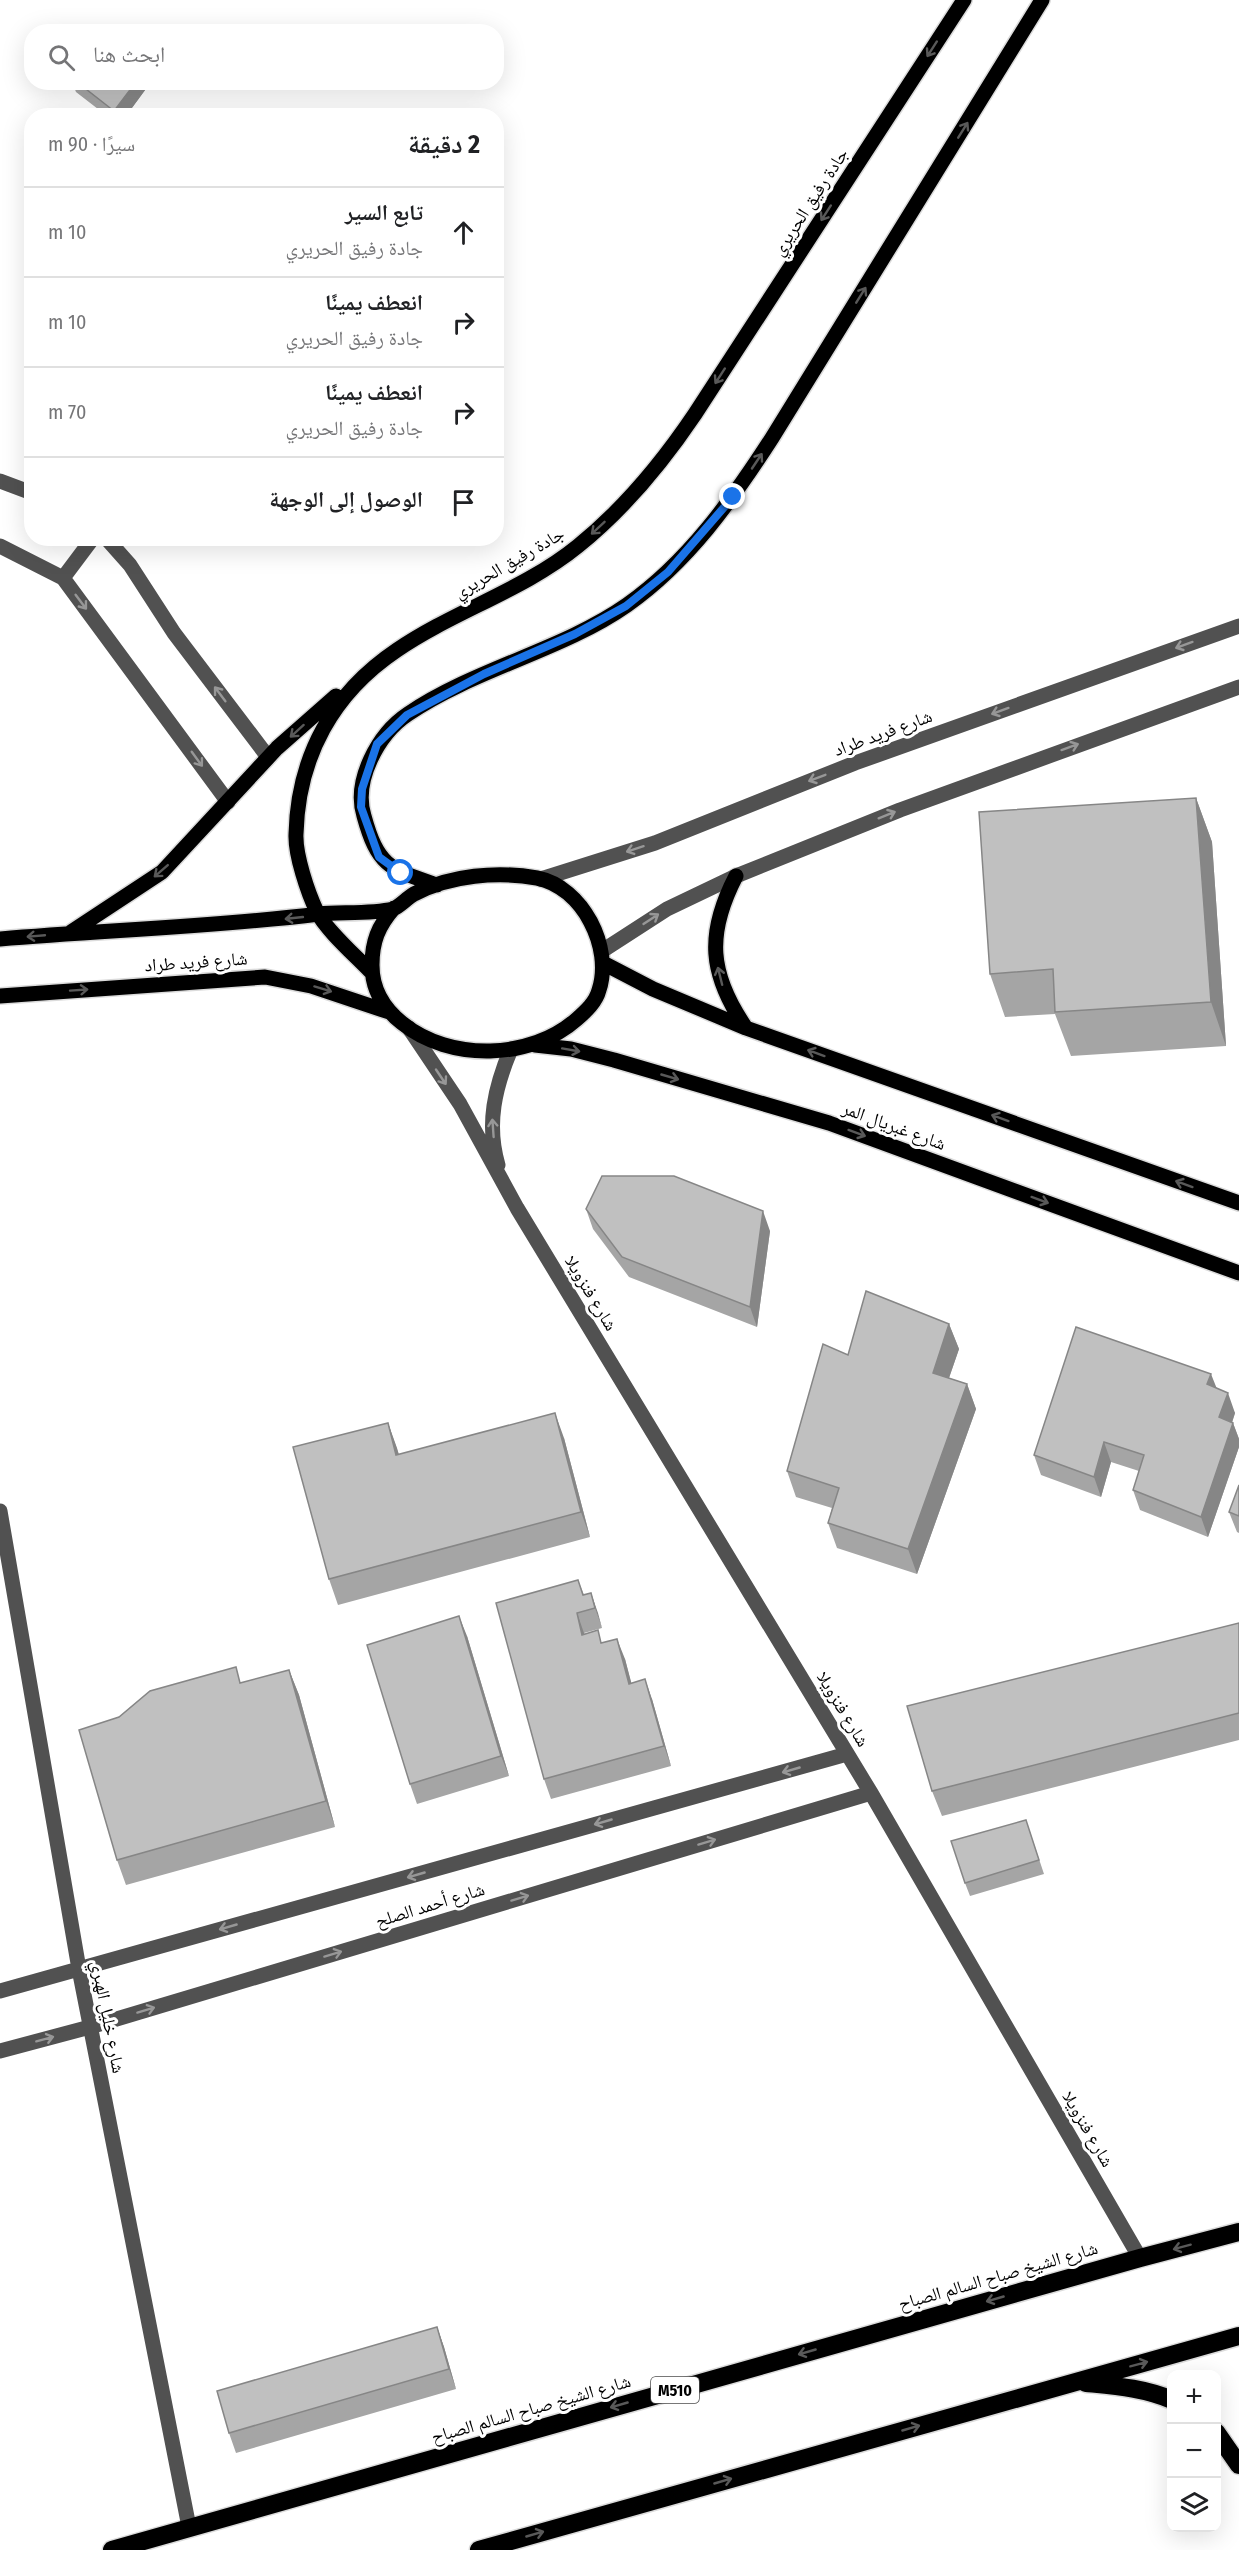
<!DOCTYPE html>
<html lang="ar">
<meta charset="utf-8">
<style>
body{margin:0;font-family:"Fira Sans Condensed","Noto Naskh Arabic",sans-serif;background:#f2f2f2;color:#202124;direction:rtl}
.controls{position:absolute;right:18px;bottom:18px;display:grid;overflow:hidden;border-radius:12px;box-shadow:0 6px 24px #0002}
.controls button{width:54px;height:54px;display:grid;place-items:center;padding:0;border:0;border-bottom:2px solid #e0e0e0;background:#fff;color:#202124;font:30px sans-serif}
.stop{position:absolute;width:18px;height:18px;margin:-14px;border:4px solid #1a73e8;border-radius:50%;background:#fff}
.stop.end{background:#1a73e8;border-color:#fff;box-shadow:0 2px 6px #0008}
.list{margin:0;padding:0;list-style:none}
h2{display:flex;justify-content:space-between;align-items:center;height:78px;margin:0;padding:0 24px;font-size:26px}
h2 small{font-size:20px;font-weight:400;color:#757577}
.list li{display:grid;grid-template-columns:39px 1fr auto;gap:18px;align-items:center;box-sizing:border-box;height:90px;padding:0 24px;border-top:2px solid #e0e0e0}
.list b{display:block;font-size:22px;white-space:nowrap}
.list p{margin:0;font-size:20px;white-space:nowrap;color:#757577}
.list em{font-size:20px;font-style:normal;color:#757577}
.icon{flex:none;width:33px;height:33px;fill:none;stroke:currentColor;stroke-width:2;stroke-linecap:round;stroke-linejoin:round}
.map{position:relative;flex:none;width:1239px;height:2550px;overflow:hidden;direction:ltr}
.search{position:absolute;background:#fff;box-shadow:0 6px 24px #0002;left:24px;top:24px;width:480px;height:66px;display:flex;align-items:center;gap:15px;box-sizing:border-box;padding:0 21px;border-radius:24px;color:#757577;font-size:22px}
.panel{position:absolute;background:#fff;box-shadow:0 6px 24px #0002;left:24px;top:108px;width:480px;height:438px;border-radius:24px;direction:rtl}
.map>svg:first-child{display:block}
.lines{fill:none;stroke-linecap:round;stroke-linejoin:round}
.major-casing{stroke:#dbdbdb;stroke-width:18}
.highway-casing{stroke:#dbdbdb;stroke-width:21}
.minor{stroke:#515151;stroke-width:15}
.major{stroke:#000;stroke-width:15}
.highway{stroke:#000;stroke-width:18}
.wall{fill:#a5a5a5}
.shaded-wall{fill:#868686}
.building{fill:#c0c0c0;stroke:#868686;stroke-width:1.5}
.oneway{stroke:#595959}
.oneway2{stroke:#979797}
.route{stroke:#1a73e8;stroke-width:8}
.labels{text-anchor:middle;stroke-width:6;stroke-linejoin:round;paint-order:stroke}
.shield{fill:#fff;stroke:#4c4c4c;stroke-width:1.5}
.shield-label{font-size:16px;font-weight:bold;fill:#000}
.street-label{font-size:18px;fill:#000;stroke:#fff}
</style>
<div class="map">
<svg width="1239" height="2550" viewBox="0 0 1239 2550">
<rect width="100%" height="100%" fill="#fff"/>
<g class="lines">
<defs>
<path id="major" d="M736,876c-30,58 -27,98 10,152
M437,885c-47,-16 -59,-18 -73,-69 -11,-35 14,-82 44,-102 66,-45 155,-64 219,-109 61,-43 105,-105 145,-167l270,-438
M71,932l91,-60 115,-124 59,-52
M0,939c106,-9 214,-12 319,-25 21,-2 54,0 74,-5 7,-3 14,-11 21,-15 36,-19 84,-23 123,-16 46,9 76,70 62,112 -3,12 -13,21 -22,29 -46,41 -127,43 -175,4 -19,-15 -30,-33 -30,-58 0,-23 6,-39 22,-57
M603,963l50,26 93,39 493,175
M372,973c-14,-15 -46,-43 -55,-61 -9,-19 -22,-57 -21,-78 2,-78 37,-141 101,-184 57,-39 127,-60 181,-104 46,-37 84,-83 117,-132l269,-414
M0,996l265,-19 46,9 78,26
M535,1045l36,4 43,11 215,63 410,150"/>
<path id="highway" d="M1086,2383c30,3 58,5 86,17
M1216,2432l23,33
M112,2550l1028,-292 99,-26
M479,2550l760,-214"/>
</defs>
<use href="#major" class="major-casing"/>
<use href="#highway" class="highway-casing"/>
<path class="minor" d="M0,481l32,12
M106,538l24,27 44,68 94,124
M0,546l63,32 165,224
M63,578l30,-40
M541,879l114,-36 200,-80 384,-137
M602,951l65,-42 69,-33 164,-66 339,-123
M409,1028l51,76 57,104 354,585 269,465
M498,1165c-12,-41 -3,-78 13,-116
M0,1511l79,458 110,558
M0,1991l847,-237
M0,2051l90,-24 781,-234"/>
<use href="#major" class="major"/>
<use href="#highway" class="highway"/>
</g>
<path class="wall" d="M72,82h79l-25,34h-19l-31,-24z
M1196,798l16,44 14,204 -155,10 -16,-42 -50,3 -15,-43z
M586,1209l184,22 -13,96 -128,-50 -36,-48z
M949,1324l10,25 -10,29 18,6 9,25 -59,165 -80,-26 -9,-25 4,-15 -36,-11 -9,-26 61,-116z
M1216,1388l19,25 -3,10h1l6,16v8l-31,90 -68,-27 -7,-20 6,-19 -28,-9 -10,35 -60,-22 -7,-20z
M388,1423l11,32 165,-17 26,99 -252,68 -9,-26z
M1239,1485v48l-2,-1 -8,-20z
M578,1580l6,15 7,-2 11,35 -18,5 1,1 17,9 23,16 6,24 21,16 19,67 -120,33 -7,-20z
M1239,1623v117l-297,76 -10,-25z
M467,1636l42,140 -92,28 -7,-20z
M289,1670l10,25 36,132 -209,58 -9,-25 124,-177z
M1026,1820l18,54 -74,22 -5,-13z
M437,2327l7,20 12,42 -220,64 -7,-20z"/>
<path class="shaded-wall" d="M136,82h15l-25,34h-10l-2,-5z
M1196,798l16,44 14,204 -15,-44z
M763,1211l7,20 -13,96 -7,-20z
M949,1324l10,25 -17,49 -9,-25z
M1211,1374l8,20 -12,-10z
M967,1384l9,25 -59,165 -9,-25z
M1228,1393l7,20 -8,24 -8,-20z
M555,1413l9,25 26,99 -9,-25z
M388,1423l9,25 9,32 -10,-25z
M1233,1423l6,16v8l-31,90 -7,-20z
M1104,1442l7,20 -10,35 -7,-20z
M591,1593l7,20 4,15 -7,-20z
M577,1613l7,20 6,22 -8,-20z
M459,1616l8,20 42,140 -8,-20z
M617,1639l8,20 12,45 -8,-20z
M289,1670l10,25 36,132 -9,-26z
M645,1679l7,20 19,67 -7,-20z
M437,2327l7,20 12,42 -7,-20z"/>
<path class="building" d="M77,82h59l-22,29z
M1196,798l15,204 -156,10 -2,-43 -63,5 -11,-162z
M602,1176h72l89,35 -13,96 -128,-50 -36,-48z
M866,1291l83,33 -16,49 34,11 -59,165 -80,-26 11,-35 -52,-17 36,-127 25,11z
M1076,1327l135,47 -4,10 21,9 -9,24 14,6 -32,94 -68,-27 11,-35 -40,-13 -10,35 -60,-22z
M555,1413l26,99 -252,67 -36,-132 95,-24 8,32z
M1239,1485v31l-10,-4z
M578,1580l5,15 8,-2 4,15 -18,5 5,22 16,-5 3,13 16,-4 12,45 16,-5 19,67 -120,33 -48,-176z
M459,1616l42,140 -91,28 -43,-139z
M1239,1623v90l-307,78 -25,-85z
M236,1667l4,16 49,-13 37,131 -209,59 -38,-130 40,-13 31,-26z
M1026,1820l13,40 -74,23 -14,-42z
M437,2327l12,42 -220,64 -12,-42z"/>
<defs><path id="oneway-shaft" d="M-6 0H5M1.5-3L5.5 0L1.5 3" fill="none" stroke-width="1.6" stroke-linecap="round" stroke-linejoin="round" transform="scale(1.5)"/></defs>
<g class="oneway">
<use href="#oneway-shaft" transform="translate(932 49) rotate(123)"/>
<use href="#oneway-shaft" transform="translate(963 130) rotate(-58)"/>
<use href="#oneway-shaft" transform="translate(826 213) rotate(123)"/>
<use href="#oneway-shaft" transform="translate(861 295) rotate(-58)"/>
<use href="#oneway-shaft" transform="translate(720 376) rotate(123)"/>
<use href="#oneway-shaft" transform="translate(757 461) rotate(-56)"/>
<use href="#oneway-shaft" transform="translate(598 528) rotate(137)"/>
<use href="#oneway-shaft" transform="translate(297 731) rotate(138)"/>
<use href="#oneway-shaft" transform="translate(161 871) rotate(139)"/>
<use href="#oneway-shaft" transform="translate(294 918) rotate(174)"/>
<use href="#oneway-shaft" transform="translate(36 936) rotate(175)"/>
<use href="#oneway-shaft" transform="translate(720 976) rotate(-104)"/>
<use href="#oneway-shaft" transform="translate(323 989) rotate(17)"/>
<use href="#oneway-shaft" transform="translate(79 990) rotate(-4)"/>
<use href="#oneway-shaft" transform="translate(571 1050) rotate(10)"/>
<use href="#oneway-shaft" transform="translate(816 1053) rotate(-160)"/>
<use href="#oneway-shaft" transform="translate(670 1077) rotate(16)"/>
<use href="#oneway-shaft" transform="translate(1000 1118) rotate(-160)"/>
<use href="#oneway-shaft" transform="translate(857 1133) rotate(20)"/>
<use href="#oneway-shaft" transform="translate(1184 1184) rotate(-160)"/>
<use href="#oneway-shaft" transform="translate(1040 1200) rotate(20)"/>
<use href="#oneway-shaft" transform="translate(1182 2247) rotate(165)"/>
<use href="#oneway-shaft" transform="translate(995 2299) rotate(164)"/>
<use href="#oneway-shaft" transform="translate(807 2352) rotate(164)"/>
<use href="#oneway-shaft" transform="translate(1139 2364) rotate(-15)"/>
<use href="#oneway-shaft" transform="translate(619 2405) rotate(164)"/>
<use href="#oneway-shaft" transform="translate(911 2428) rotate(-16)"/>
<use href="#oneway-shaft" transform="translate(723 2481) rotate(-16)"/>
<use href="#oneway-shaft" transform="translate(535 2534) rotate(-16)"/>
</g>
<g class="oneway2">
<use href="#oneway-shaft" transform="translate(81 602) rotate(53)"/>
<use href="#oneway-shaft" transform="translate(1184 645) rotate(160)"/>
<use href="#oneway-shaft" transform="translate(220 694) rotate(-127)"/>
<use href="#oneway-shaft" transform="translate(1000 711) rotate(160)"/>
<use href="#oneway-shaft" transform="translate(1070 747) rotate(-20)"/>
<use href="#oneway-shaft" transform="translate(197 759) rotate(54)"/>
<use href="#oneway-shaft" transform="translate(817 778) rotate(159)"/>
<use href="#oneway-shaft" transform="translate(887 815) rotate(-22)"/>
<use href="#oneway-shaft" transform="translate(635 849) rotate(162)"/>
<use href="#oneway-shaft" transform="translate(651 919) rotate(-33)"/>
<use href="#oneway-shaft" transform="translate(441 1077) rotate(56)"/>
<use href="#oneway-shaft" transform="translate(493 1128) rotate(-94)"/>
<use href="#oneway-shaft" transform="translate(791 1770) rotate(164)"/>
<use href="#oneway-shaft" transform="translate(603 1822) rotate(164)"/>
<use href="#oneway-shaft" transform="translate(707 1842) rotate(-17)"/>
<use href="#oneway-shaft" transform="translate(416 1875) rotate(164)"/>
<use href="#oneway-shaft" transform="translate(520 1898) rotate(-17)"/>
<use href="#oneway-shaft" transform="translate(228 1927) rotate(164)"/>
<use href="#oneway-shaft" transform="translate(333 1954) rotate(-17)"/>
<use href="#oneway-shaft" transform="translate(146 2010) rotate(-17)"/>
<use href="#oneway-shaft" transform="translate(45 2039) rotate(-15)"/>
</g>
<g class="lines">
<path class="route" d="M401,873l-22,-16 -18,-50 1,-18 15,-45 30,-29 77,-41 91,-40 51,-28 42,-34 65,-75"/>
</g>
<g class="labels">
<rect class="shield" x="651" y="2377" width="48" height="26" rx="4.5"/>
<g class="shield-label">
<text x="675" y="2396">M510</text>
</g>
<g class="street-label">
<text transform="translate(810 202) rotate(-57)" y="6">جادة رفيق الحريري</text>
<text transform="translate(509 563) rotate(-30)" y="6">جادة رفيق الحريري</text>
<text transform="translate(883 733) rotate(-20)" y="6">شارع فريد طراد</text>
<text transform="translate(196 962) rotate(-4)" y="6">شارع فريد طراد</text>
<text transform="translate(894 1126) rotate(20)" y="6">شارع غبريال المر</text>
<text transform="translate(591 1293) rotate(59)" y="6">شارع فنزويلا</text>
<text transform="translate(843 1709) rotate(59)" y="6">شارع فنزويلا</text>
<text transform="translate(430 1905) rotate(-17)" y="6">شارع أحمد الصلح</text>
<text transform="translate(108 2017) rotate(79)" y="6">شارع خليل الهبري</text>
<text transform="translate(1088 2129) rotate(60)" y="6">شارع فنزويلا</text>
<text transform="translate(998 2276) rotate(-16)" y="6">شارع الشيخ صباح السالم الصباح</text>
<text transform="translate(531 2409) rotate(-16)" y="6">شارع الشيخ صباح السالم الصباح</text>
</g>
</g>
</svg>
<div class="controls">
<button>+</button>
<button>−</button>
<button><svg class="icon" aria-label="layers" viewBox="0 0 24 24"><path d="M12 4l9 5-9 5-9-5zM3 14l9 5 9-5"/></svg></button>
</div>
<div class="stop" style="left:401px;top:873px"></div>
<div class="stop end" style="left:733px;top:497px"></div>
<div class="search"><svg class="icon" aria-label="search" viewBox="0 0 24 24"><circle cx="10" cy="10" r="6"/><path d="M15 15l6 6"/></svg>ابحث هنا</div>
<section class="panel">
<h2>2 دقيقة<small>سيرًا · 90 m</small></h2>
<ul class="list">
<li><svg class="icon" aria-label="ahead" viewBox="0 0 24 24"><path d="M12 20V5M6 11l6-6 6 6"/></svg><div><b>تابع السير</b><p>جادة رفيق الحريري</p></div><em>10 m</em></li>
<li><svg class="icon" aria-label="right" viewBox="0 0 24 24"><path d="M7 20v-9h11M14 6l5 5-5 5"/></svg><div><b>انعطف يمينًا</b><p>جادة رفيق الحريري</p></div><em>10 m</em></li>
<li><svg class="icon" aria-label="right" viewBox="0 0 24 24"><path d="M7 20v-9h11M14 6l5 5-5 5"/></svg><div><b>انعطف يمينًا</b><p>جادة رفيق الحريري</p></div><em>70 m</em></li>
<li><svg class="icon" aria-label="arrive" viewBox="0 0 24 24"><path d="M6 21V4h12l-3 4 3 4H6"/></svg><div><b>الوصول إلى الوجهة</b></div></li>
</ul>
</section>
</div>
